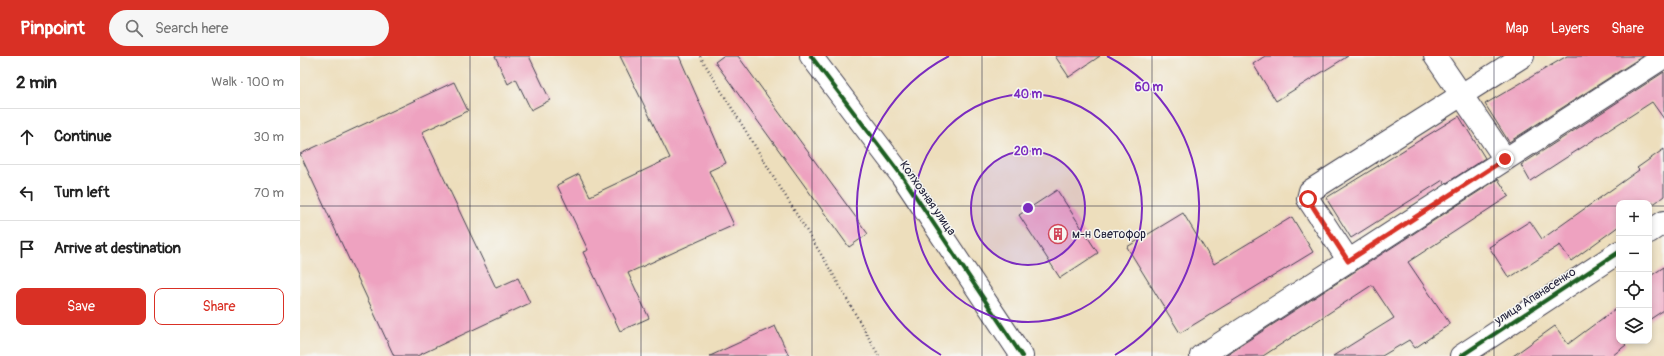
<!DOCTYPE html>
<meta charset="utf-8">
<style>
body{margin:0;font-family:Pangolin,sans-serif;background:#f6f6f6;color:#222}
.controls{position:absolute;right:12px;bottom:12px;display:grid;overflow:hidden;border-radius:8px;box-shadow:0 2px 6px #0003}
.controls button{width:36px;height:36px;display:grid;place-items:center;padding:0;border:0;border-bottom:1px solid #e0e0e0;background:#fff;color:#222;font:20px sans-serif}
.stop{position:absolute;width:12px;height:12px;margin:-9px;border:3px solid #d93025;border-radius:50%;background:#fff}
.stop.end{background:#d93025;border-color:#fff;box-shadow:0 1px 4px #0008}
.list{margin:0;padding:0;list-style:none}
h2{display:flex;justify-content:space-between;align-items:center;height:52px;margin:0;padding:0 16px;font-size:17px}
h2 small{font-size:13px;font-weight:400;color:#767676}
.list li{display:grid;grid-template-columns:26px 1fr auto;gap:12px;align-items:center;box-sizing:border-box;height:56px;padding:0 16px;border-top:1px solid #e0e0e0}
.list b{display:block;font-size:15px;white-space:nowrap}
.list em{font-size:13px;font-style:normal;color:#767676}
.actions{display:flex;gap:8px;padding:12px 16px}
.actions a{flex:1;padding:9px 0;border:1px solid #d93025;border-radius:8px;text-align:center;font-size:14px;color:#d93025}
.actions .main{background:#d93025;color:#fff}
.icon{flex:none;width:22px;height:22px;fill:none;stroke:currentColor;stroke-width:2;stroke-linecap:round;stroke-linejoin:round}
.map{position:relative;flex:none;width:1364px;height:300px;overflow:hidden}
header{display:flex;align-items:center;gap:24px;box-sizing:border-box;height:56px;padding:0 20px;background:#d93025;color:#fff}
header strong{font-size:19px}
nav{display:flex;gap:22px;margin-inline-start:auto;font-size:14px}
.search{width:280px;height:36px;background:#f6f6f6;display:flex;align-items:center;gap:10px;box-sizing:border-box;padding:0 14px;border-radius:22px;color:#767676;font-size:15px}
main{display:flex}
aside{flex:1;background:#fff}
.map>svg:first-child{display:block}
.building{fill:#eea2c0}
.lines{fill:none;stroke-linecap:round;stroke-linejoin:round}
.minor-casing{stroke:#403e4e;stroke-width:24}
.path{stroke:#403e4e;stroke-width:2.5;stroke-dasharray:1 3;stroke-linecap:butt}
.minor{stroke:#fff;stroke-width:22}
.cycleway-casing{stroke:#f6f6f2;stroke-width:6}
.cycleway{stroke:#1b5e20;stroke-width:4}
.route{stroke:#d93025;stroke-width:5}
.grid{fill:none;stroke:#22223b;stroke-width:1;stroke-opacity:0.55}
.ring{fill:none;stroke:#7b2cbf;stroke-width:2}
.labels{text-anchor:middle;stroke-width:3;stroke-linejoin:round;paint-order:stroke}
.street-label{font-size:12px;fill:#22223b;stroke:#f6f6f2}
.poi-label{font-size:12px;fill:#22223b;stroke:#f6f6f2;text-anchor:start}
.centre{fill:#7b2cbf;stroke:#f6f6f2;stroke-width:2}
.ring-label{font-size:12px;text-anchor:middle;font-weight:bold;fill:#7b2cbf;stroke:#f6f6f2;stroke-width:3;stroke-linejoin:round;paint-order:stroke}
</style>
<header>
<strong>Pinpoint</strong>
<div class="search"><svg class="icon" aria-label="search" viewBox="0 0 24 24"><circle cx="10" cy="10" r="6"/><path d="M15 15l6 6"/></svg>Search here</div>
<nav><a>Map</a><a>Layers</a><a>Share</a></nav>
</header>
<main>
<aside>
<h2>2 min<small>Walk · 100 m</small></h2>
<ul class="list">
<li><svg class="icon" aria-label="ahead" viewBox="0 0 24 24"><path d="M12 20V5M6 11l6-6 6 6"/></svg><div><b>Continue</b></div><em>30 m</em></li>
<li><svg class="icon" aria-label="left" viewBox="0 0 24 24"><path d="M17 20v-9H6M10 6l-5 5 5 5"/></svg><div><b>Turn left</b></div><em>70 m</em></li>
<li><svg class="icon" aria-label="arrive" viewBox="0 0 24 24"><path d="M6 21V4h12l-3 4 3 4H6"/></svg><div><b>Arrive at destination</b></div></li>
</ul>
<div class="actions"><a class="main">Save</a><a>Share</a></div>
</aside>
<div class="map">
<svg width="1364" height="300" viewBox="0 0 1364 300">
<rect width="100%" height="100%" fill="#f6f6f2"/>
<filter id="ink" filterUnits="userSpaceOnUse"><feTurbulence type="fractalNoise" baseFrequency=".025" numOctaves="2"/><feDisplacementMap in="SourceGraphic" scale="8" xChannelSelector="R" yChannelSelector="G"/><feConvolveMatrix kernelMatrix="1 2 1 2 8 2 1 2 1" color-interpolation-filters="sRGB"/></filter>
<filter id="wash" filterUnits="userSpaceOnUse"><feTurbulence type="fractalNoise" baseFrequency=".012" numOctaves="4" result="noise"/><feDisplacementMap in="SourceGraphic" scale="16" xChannelSelector="R" yChannelSelector="G"/><feGaussianBlur stdDeviation="0.9" result="paint"/><feColorMatrix in="noise" values="0 0 0 0 0 0 0 0 0 0 0 0 0 0 0 0 0 1.4 0 .05"/><feComposite in="paint" operator="in"/></filter>
<g filter="url(#wash)">
<rect width="100%" height="100%" fill="#eddebc"/>
<g id="blocks">
<path class="building" d="M195,0h34l21,44 -19,10 -15,-31 -8,5z
M320,0h59l47,107 -17,8 25,54 -106,48 21,45 -29,13 -37,-79 5,-2 -31,-65 22,-11 11,22 80,-38z
M423,0h15l130,178 -19,13 -134,-185z
M755,0h45l-31,21z
M965,0h83l-72,45 -23,-37z
M1267,0h76l-134,86 -24,-38z
M1364,16v47l-12,-17 -122,79 -9,-16z
M154,26l14,29 -46,21 74,156 22,-10 12,25 -113,53h-23l-94,-202z
M1159,60l26,42 -40,26 -2,-4 -92,58 -25,-40z
M1364,93v47l-9,7h-36v23l-48,35 -11,-16 -51,33 -20,-31 41,-26 12,18 97,-69 -2,-2z
M1198,123l11,17 -101,66 42,62 -35,24 -6,-8 -27,16h-49l61,-38 -22,-33 -109,71h-39z
M757,134l41,63 -38,25 -41,-63z
M883,157l31,51 78,-47 21,35 -133,81 -53,-86z
M1364,211v43l-15,10v-43z
M1319,250v35h4l3,4 -14,11h-99l42,-30 13,18z
M475,270l14,30h-79z"/>
</g>
</g>
<g filter="url(#ink)">
<use href="#blocks" fill-opacity="0" stroke="#403e4e" stroke-width="1"/>
<g class="lines">
<defs>
<path id="minor" d="M511,0l91,120 120,180
M1135,0l70,103
M1349,176l15,-10
M1049,205l-41,-62 2,-8 213,-135
M901,300l463,-299
M1161,300l158,-104"/>
</defs>
<use href="#minor" class="minor-casing"/>
<path class="path" d="M400,0l130,213 49,87"/>
<use href="#minor" class="minor"/>
<defs>
<path id="cycleway" d="M511,0l91,120 120,180
M1161,300l158,-104"/>
</defs>
<use href="#cycleway" class="cycleway-casing"/>
<use href="#cycleway" class="cycleway"/>
</g>
</g>
<g class="lines" filter="url(#ink)">
<path class="route" d="M1008,143l40,62 157,-102"/>
</g>
<path class="grid" d="M170,0v300M341,0v300M512,0v300M682,0v300M852,0v300M1023,0v300M1194,0v300M0,150h1319M1349,150h15"/>
<circle cx="728" cy="152" r="57" fill="#7b2cbf" fill-opacity=".12"/>
<g class="ring">
<circle cx="728" cy="152" r="57"/>
<circle cx="728" cy="152" r="114"/>
<path d="M641 299A171 171 0 0 1 649 0M807 0A171 171 0 0 1 815 299"/>
</g>
<defs>
<symbol id="building-ring" viewBox="-11 -11 22 22"><circle r="9.5" fill="#f6f6f2" stroke="#d1495b" stroke-width="1.5"/><path d="M-4-6H4V6H1V3H-1V6H-4ZM-2.5-4.3h1.7v1.8h-1.7ZM.8-4.3h1.7v1.8H.8ZM-2.5-1h1.7V.8h-1.7ZM.8-1h1.7V.8H.8Z" fill="#d1495b"/></symbol>
</defs>
<g fill-rule="evenodd">
<use href="#building-ring" x="747" y="167" width="22" height="22"/>
</g>
<g class="labels">
<g class="street-label">
<text transform="translate(628 142) rotate(55)" y="4">Колхозная улица</text>
<text transform="translate(1235 240) rotate(-33)" y="4">улица Апанасенко</text>
</g>
<g class="poi-label">
<text x="772" y="182">м-н Светофор</text>
</g>
</g>
<circle cx="728" cy="152" r="6" class="centre"/>
<g class="ring-label">
<text x="849" y="35">60 m</text>
<text x="728" y="42">40 m</text>
<text x="728" y="99">20 m</text>
</g>
</svg>
<div class="controls">
<button>+</button>
<button>−</button>
<button><svg class="icon" aria-label="locate" viewBox="0 0 24 24"><circle cx="12" cy="12" r="6"/><path d="M12 2v4M12 18v4M2 12h4M18 12h4"/></svg></button>
<button><svg class="icon" aria-label="layers" viewBox="0 0 24 24"><path d="M12 4l9 5-9 5-9-5zM3 14l9 5 9-5"/></svg></button>
</div>
<div class="stop" style="left:1008px;top:143px"></div>
<div class="stop end" style="left:1205px;top:103px"></div>
</div>
</main>
